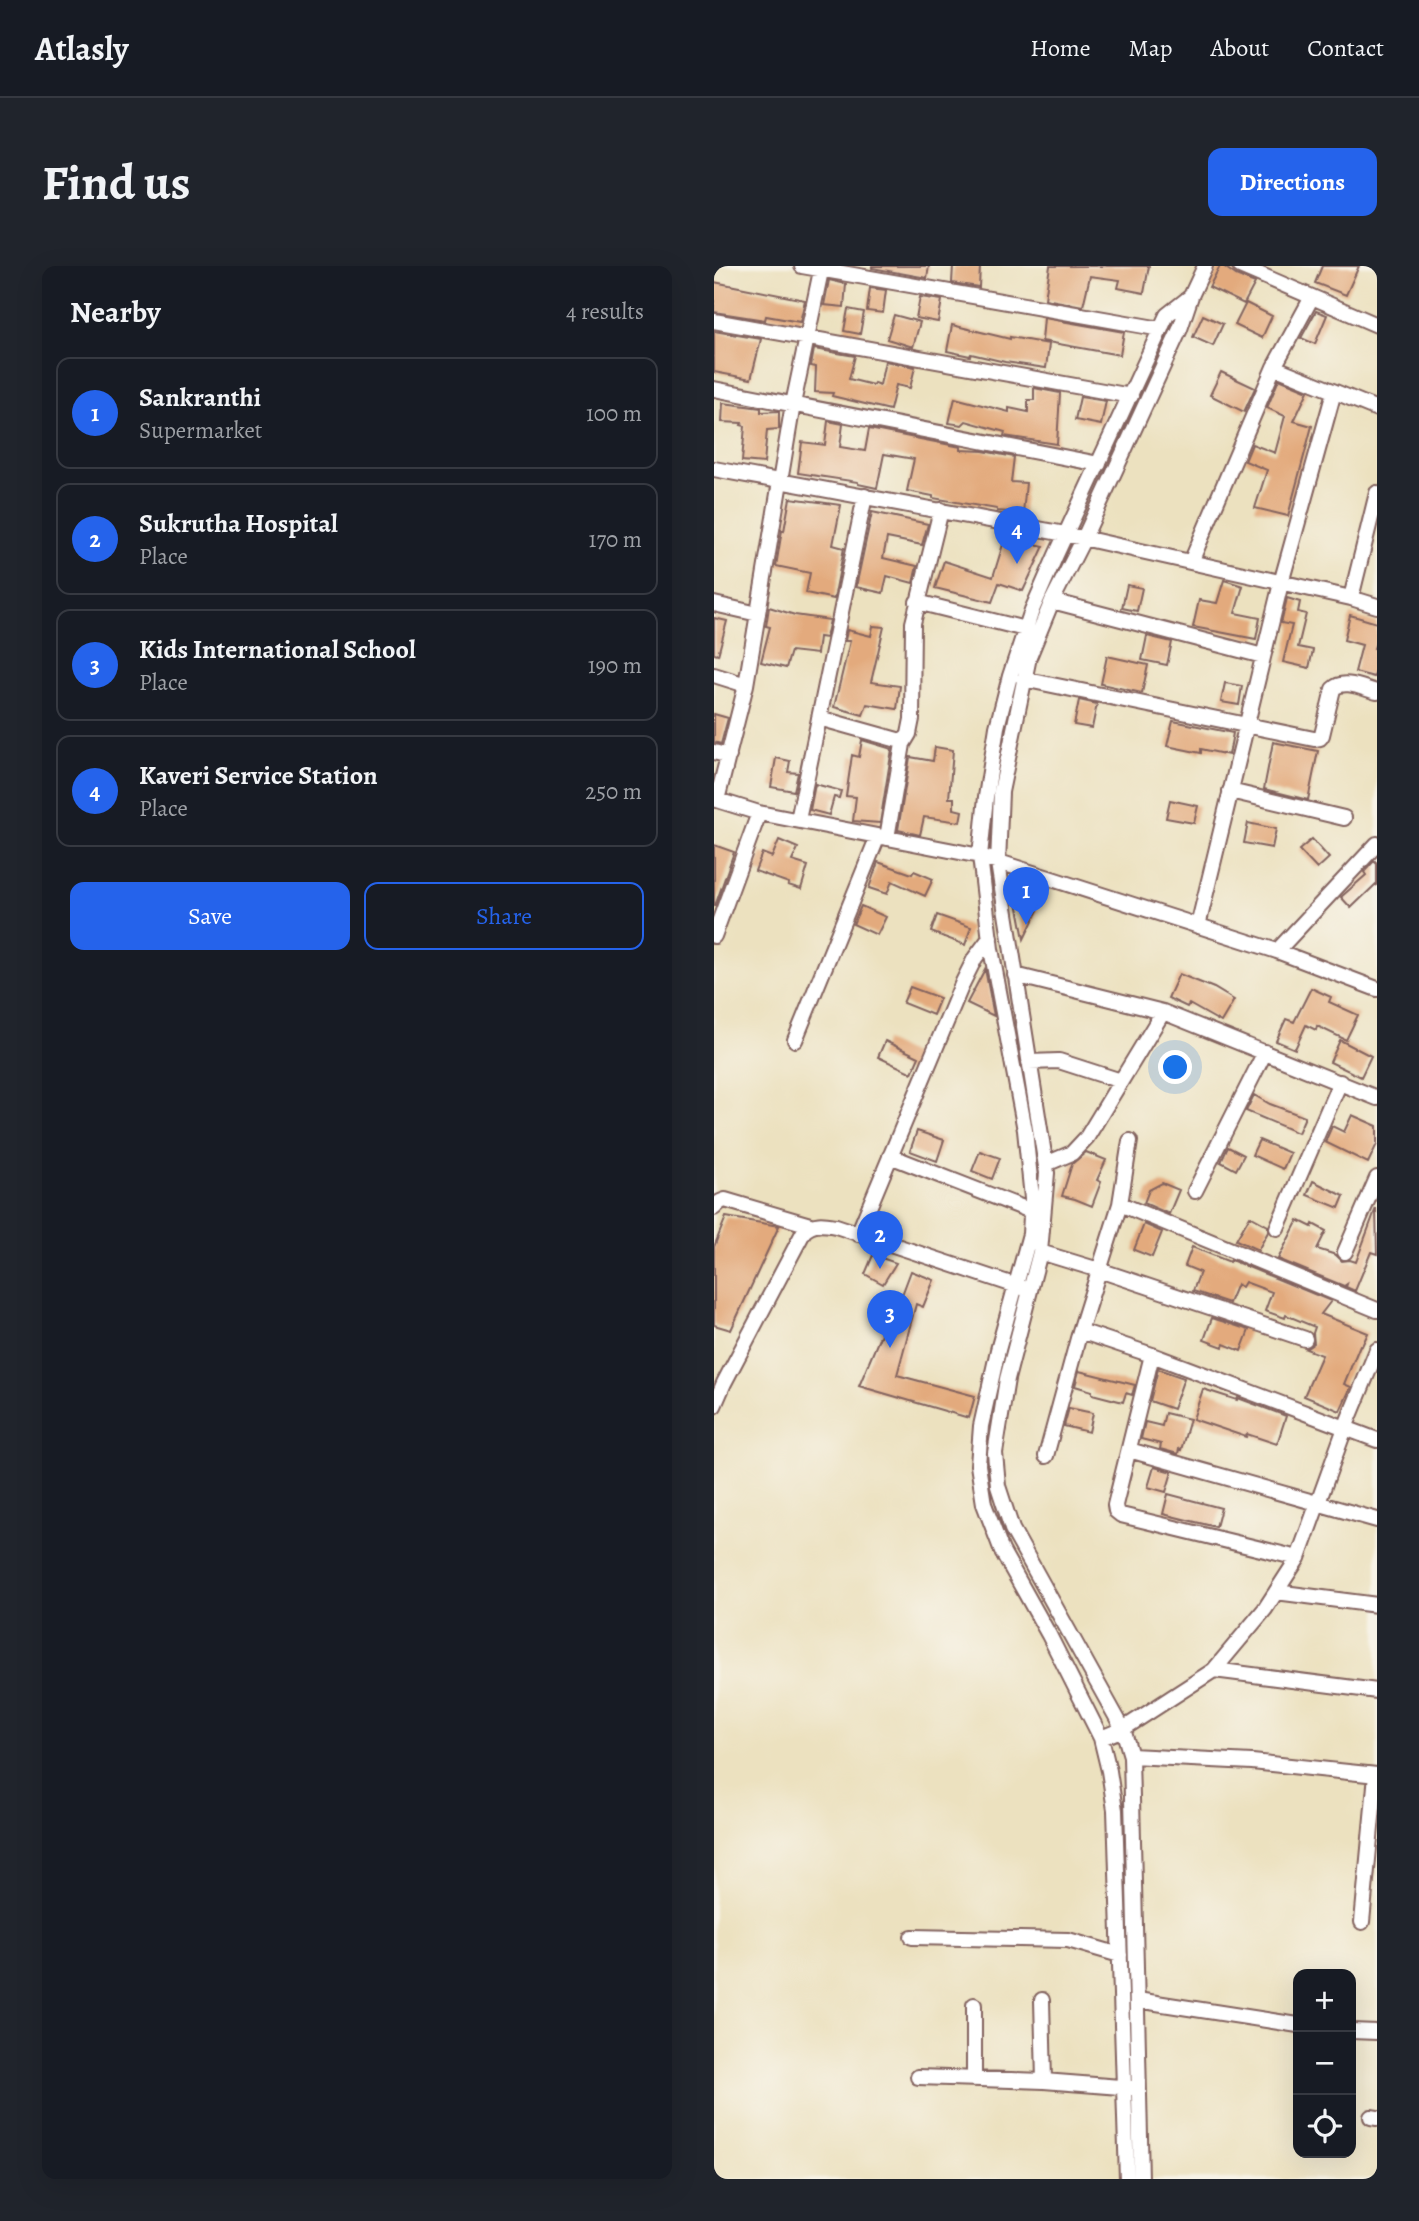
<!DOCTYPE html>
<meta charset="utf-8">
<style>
body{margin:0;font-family:Alegreya,serif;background:#20242c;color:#f1f3f6}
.controls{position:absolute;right:21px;bottom:21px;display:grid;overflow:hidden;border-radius:14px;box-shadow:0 7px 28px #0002}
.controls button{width:63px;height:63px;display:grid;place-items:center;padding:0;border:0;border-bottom:2px solid #363941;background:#171b24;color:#f1f3f6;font:35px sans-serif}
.you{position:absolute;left:462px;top:802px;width:24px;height:24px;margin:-18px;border:5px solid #fff;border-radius:50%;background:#1a73e8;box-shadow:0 0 0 10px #1a73e833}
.badge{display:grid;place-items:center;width:46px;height:46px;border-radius:50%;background:#2563eb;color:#fff;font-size:23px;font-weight:700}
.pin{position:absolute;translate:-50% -58px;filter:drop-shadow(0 2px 4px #0008)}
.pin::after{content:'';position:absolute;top:37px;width:24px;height:21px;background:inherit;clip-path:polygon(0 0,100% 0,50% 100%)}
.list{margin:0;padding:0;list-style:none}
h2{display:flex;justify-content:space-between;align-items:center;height:91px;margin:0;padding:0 28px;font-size:30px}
h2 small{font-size:23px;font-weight:400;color:#9ea1a6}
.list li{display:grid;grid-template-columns:46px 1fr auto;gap:21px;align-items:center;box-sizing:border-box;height:112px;margin:0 14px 14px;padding:0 14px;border:2px solid #363941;border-radius:14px}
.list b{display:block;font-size:26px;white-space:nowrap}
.list p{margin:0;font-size:23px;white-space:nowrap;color:#9ea1a6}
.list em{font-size:23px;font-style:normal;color:#9ea1a6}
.actions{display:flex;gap:14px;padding:21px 28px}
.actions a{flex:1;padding:16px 0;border:2px solid #2563eb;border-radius:14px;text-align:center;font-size:24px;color:#2563eb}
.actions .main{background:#2563eb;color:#fff}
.icon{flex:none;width:38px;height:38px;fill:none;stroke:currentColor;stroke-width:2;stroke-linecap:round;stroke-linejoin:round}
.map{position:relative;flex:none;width:663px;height:1913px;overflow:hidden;border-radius:14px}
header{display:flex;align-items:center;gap:42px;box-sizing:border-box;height:98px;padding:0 35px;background:#171b24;border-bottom:2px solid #363941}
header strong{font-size:33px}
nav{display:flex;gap:38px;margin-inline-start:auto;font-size:24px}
.intro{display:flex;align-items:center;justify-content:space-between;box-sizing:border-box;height:168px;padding:0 42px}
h1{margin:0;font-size:49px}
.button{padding:18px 32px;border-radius:14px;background:#2563eb;color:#fff;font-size:24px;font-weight:700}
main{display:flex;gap:42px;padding:0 42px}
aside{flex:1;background:#171b24;border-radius:14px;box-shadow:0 7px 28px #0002}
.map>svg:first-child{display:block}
.building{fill:#e3aa7d}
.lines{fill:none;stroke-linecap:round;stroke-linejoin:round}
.minor-casing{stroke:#83635f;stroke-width:18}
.minor{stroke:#fff;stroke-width:14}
</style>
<header>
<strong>Atlasly</strong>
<nav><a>Home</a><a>Map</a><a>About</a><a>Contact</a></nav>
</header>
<div class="intro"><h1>Find us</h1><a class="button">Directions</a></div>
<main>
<aside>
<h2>Nearby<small>4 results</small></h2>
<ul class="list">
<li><span class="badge">1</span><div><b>Sankranthi</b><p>Supermarket</p></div><em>100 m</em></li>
<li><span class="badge">2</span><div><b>Sukrutha Hospital</b><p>Place</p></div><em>170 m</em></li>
<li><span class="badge">3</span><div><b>Kids International School</b><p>Place</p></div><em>190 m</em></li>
<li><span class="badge">4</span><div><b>Kaveri Service Station</b><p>Place</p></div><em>250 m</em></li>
</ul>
<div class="actions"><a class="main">Save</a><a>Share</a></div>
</aside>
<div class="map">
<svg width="663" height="1913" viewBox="0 0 663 1913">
<rect width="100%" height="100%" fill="#f7f3e8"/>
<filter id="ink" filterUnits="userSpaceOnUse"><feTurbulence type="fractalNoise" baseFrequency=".0143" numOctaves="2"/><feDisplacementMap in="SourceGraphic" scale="14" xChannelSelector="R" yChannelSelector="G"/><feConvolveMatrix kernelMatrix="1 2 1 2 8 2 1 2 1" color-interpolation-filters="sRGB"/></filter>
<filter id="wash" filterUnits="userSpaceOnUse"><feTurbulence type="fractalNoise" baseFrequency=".00686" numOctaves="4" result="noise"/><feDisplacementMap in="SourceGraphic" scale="28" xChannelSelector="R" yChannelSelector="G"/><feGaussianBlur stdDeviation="1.57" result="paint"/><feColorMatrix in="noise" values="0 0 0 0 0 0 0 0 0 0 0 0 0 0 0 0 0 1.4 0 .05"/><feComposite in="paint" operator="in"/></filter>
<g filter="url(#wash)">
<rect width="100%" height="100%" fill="#ece1bf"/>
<g id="blocks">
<path class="building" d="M158,0h57l-2,12 -55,-10z
M239,0h27l-1,21 -27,-4z
M336,0h99l-5,27 -26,-5 2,-8 -30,-4 -7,30 -38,-7z
M506,0h3l13,9 19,8 -11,21 -35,-17z
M608,0h37l-13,29 -31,-12z
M115,14l17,4 -2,23 -20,-2z
M0,16l91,18 -5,22 -34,-6 -1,4 -51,-8z
M156,22l16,2 -3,23 -16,-2z
M206,31l22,3 -4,22 -22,-4z
M532,37l26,13 -10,22 -27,-13z
M134,43l16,3 -4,22 -16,-3z
M602,45l11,4 -12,29 -14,-6z
M180,49l26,7 -7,25 -26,-8z
M489,49l20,9 -10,22 -20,-9z
M330,52l80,14 -4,23 -78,-14z
M238,59l58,14v-2l39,7 -3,24 -41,-6 -34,-8 -1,2 -23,-5z
M0,65l47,8 -10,40 -37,-7z
M100,83l41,7 -6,23 24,6 1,-2 6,2 5,-24 30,6 -5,21 -14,-3 -6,25 -58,-14 1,-3 -18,-1 1,-25 -5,-1z
M507,106l34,16 -11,24 -34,-17z
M565,113l29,12 -14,30 18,5 -24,90 -33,-8 12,-38 -22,-9 7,-17 23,9 10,-37 -18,-8z
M320,122l26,5 -3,51 -53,-8 1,-4 -39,-11 -4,4 -13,-2 6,-25 54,14v-4l19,4v-12h6z
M366,131l26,4 -5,24 -26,-5z
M9,137l38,5v4l18,-1v18l-12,1 -3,33 -22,-2 3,-35 -4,-1 1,-2 -20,-1z
M114,155l15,3 -3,23 25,4 4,-22 92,18v3l22,1 31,6 -3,25 15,1 -3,30 -26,-2v-2l-64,-11v-2l-26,-5 7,-32 -30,-5 -7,34 -19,-4v-2l-60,-9 4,-31 23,3z
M76,232l51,7 -8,40 11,3 -10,51 -28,-6 4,-20 -34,-7 6,-36 2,1z
M158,246l56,12 -6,21 -35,-7 -4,20 34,8 -4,17 -26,-7 -4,17 -27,-6z
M291,272l39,8 -21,45 -24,-8 -7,19 -57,-14 9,-27 49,16z
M510,314l19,6 -8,27 25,5 -4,21 -63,-12 6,-27 18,3z
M413,319l15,3 -5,23 -15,-3z
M573,332l13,4 -2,10 8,2 -8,33 15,3 -4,18 -26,-6 9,-37 -11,-2z
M55,341l26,8 35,5 -4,18 -7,-1 -2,17 -26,-3 -5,17 -25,-6 9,-35 -4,-1z
M636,349l27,8v16l-3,9 3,1v18l-3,10 -19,-5 7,-27 -18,-5z
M0,352l13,3 -9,34 -4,-1z
M159,360l11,1 -13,55 29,4 -3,23 -30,-5 -4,11 -29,-8 16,-66h-5l2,-11 24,6z
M433,370l25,6 -5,23 -25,-5z
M393,390l41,9 -6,28 -41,-9z
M511,417l17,3 -3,19 -18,-3z
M365,434l18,4 -5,24 -18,-3z
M0,448l14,4 -7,26 -7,-2z
M459,455l60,12 -4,22 -28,-6v4l-34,-7z
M148,474l30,9 -12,74 -27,-2 3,-24 -10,-1 6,-41 7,2z
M559,476l45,9 -10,49 -44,-11z
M221,481l18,3 -4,48h5v11l8,2 -2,11 -36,-5 -4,18 -22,-5 12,-73 23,4z
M62,492l14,3 -2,11 10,1 -4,18 -23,-4z
M101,518l26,7 -2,7 -5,-1 -5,18 -19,-5z
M456,534l28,6 -4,17 -28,-5z
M534,557l28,6 -4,19 -28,-5z
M598,573l17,19 -12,11 -18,-19z
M65,574l19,8 -6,13 16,5 -7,23 -13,-4 1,-2 -34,-12 7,-18 10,4z
M0,579l20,7 -19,54h-1z
M660,595l3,3v22l-1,-2 -25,24 -10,-11 25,-22 -2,-3z
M164,596l34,12 2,-3 19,8 -8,17 -33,-15 -5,13 -18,-6z
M303,636l21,8 -14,29z
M147,640l25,11 -9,18 -24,-11z
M223,649l34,12 -6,18 -34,-13z
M271,703l9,47 -27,-13z
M465,708l35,14 20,12 -13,22 -32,-18 -2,3 -19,-9z
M196,721l30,11 -7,17 -30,-12z
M597,722l20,9 -2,5 29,13 -12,25 -29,-14 -1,4 -10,-5 -11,24 -19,-8 10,-22 8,3z
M626,774l31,16 -10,21 -31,-15z
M171,775l34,16 -7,16 -34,-16z
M540,829l16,9 35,13 -7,16 -52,-22z
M638,849l25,11v18l-9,19 -43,-21 7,-16 12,6z
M203,865l27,9 -7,21 -27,-10z
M545,874l31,13 -7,16 -31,-14z
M514,881l16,8 -8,15 -15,-8z
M266,885l20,7 -8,21 -20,-8z
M372,886l20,8 -9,20 4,2 -9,24 -17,-7 -13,-3 10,-32z
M599,915l31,15 -5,12 -32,-13z
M448,917l17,7 -10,24 -25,-11 5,-13z
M662,942l1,46 -6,-2 -16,39 -9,-4 1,-3 -3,2 -66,-27 20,-39 14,7 1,-3 13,7 -9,18 19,6 6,6 8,-1 6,2z
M536,950l18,10v6l-10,18 -22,-10z
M12,951l53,9 -48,104 -17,-5v-78z
M430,958l18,8 -10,25 -18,-7z
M478,981l38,15 1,-2 100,41 -10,13 47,19 -6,13 -2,-1 -16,39 7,3 -11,24 -36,-15 18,-41 -16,-6 8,-6 -1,-10 2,-6 -29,-12 -1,3 -20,-7 7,-19 -27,-10 -3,5 -5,-3 -8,19 -36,-12 7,-19 -15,-6z
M159,989l23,8 -13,21 -18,-10z
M197,1005l23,9 -11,27 -7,-3 -19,71 78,21 -6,22 -110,-32 30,-71 5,1z
M498,1052l37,12 -8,21 -17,-7 -1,3 -19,-7z
M444,1103l26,9 -11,31 -23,-8z
M365,1105l56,14 -3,10 -6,-2 -3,9 -31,-8v-3l-17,-5z
M489,1123l34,11 1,-2 48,18 -9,28 -30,-10 -1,3 -53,-18z
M355,1142l24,5 -4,19 -25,-6z
M451,1147l25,6 -9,31 -2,-1 -1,5 -18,-5 1,-5 -20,-5 4,-17 17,4z
M440,1201l18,5 -6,20 -18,-5z
M454,1228l53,14 -5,19 -53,-13z"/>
</g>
</g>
<g filter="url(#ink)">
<use href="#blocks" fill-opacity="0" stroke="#83635f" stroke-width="2"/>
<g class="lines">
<defs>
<path id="minor" d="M88,0l359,63
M526,0l137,59
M0,55l417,75
M560,101l103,42
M0,123l385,75
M0,203l351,65 286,64 26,8
M477,296l83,-195 38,-70
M637,332l26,-105
M338,335l211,55
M203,336l108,27
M0,338l44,10
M0,409l32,10
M309,413l291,60 6,-1 2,-3 11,-46c11,-11 31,0 44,3
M105,452l82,23 2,3 -16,94
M189,478l6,-10 3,-15 1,-96 28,-113
M0,486l15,4
M516,525l114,27
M0,533l45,14 221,43 297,95 100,38
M3,534l29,-115 47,-281 29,-138
M84,554l67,-324
M484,660l83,-343 53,-191
M0,670l45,-123
M563,685l100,-107
M301,709l148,37 214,86
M81,774l83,-204
M315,796l30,-1 62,20
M176,890l141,55
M332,898l26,-11 15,-16 76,-125
M481,925l70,-139
M406,938l257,106
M0,942l6,-6 5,-2 85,25
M563,962l63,-146
M144,968l105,-252 12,-24 15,-20
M326,986l59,18 206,69
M631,986l32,-74
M366,1065l72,24 225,85
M438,1089l-37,150 1,6 5,4 177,43
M0,1140l10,-23 80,-152c10,-9 20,-7 32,-5l187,62
M415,1184l248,70
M332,1190l34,-125 40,-127 10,-63
M562,1326l101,13
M500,1404l163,21
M387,1472l22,-9 91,-59 51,-61 33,-51 47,-130 32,-78
M417,1490l121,6 125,13
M648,1656l14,-147
M198,1671l156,3 52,15
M328,1734l2,81
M423,1734l161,25
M260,1739v73
M637,1765l26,1
M204,1811l126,4 89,7
M657,1851l6,1
M413,1913l-12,-369 -6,-39 -8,-33 -52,-103 -47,-84 -18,-47 -6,-39 3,-39 17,-76 32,-116 2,-36 -7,-68 -34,-181 -11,-93 6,-59 11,-70 13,-51 22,-66 24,-55 111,-240 23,-18
M427,1913l-10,-423 -8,-27 -111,-200 -14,-43 -3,-33 12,-74 33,-127 7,-79 -49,-310 3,-71 28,-135 23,-56 32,-63 96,-209 11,-33 14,-30"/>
</defs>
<use href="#minor" class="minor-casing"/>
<use href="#minor" class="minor"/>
</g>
</g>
</svg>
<div class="controls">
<button>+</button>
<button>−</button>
<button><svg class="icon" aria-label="locate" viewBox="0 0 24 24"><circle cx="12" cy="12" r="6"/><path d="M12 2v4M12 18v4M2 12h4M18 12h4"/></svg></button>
</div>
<div class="you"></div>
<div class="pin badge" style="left:312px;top:659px">1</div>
<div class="pin badge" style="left:166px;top:1003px">2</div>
<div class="pin badge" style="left:176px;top:1082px">3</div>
<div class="pin badge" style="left:303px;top:298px">4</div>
</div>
</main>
